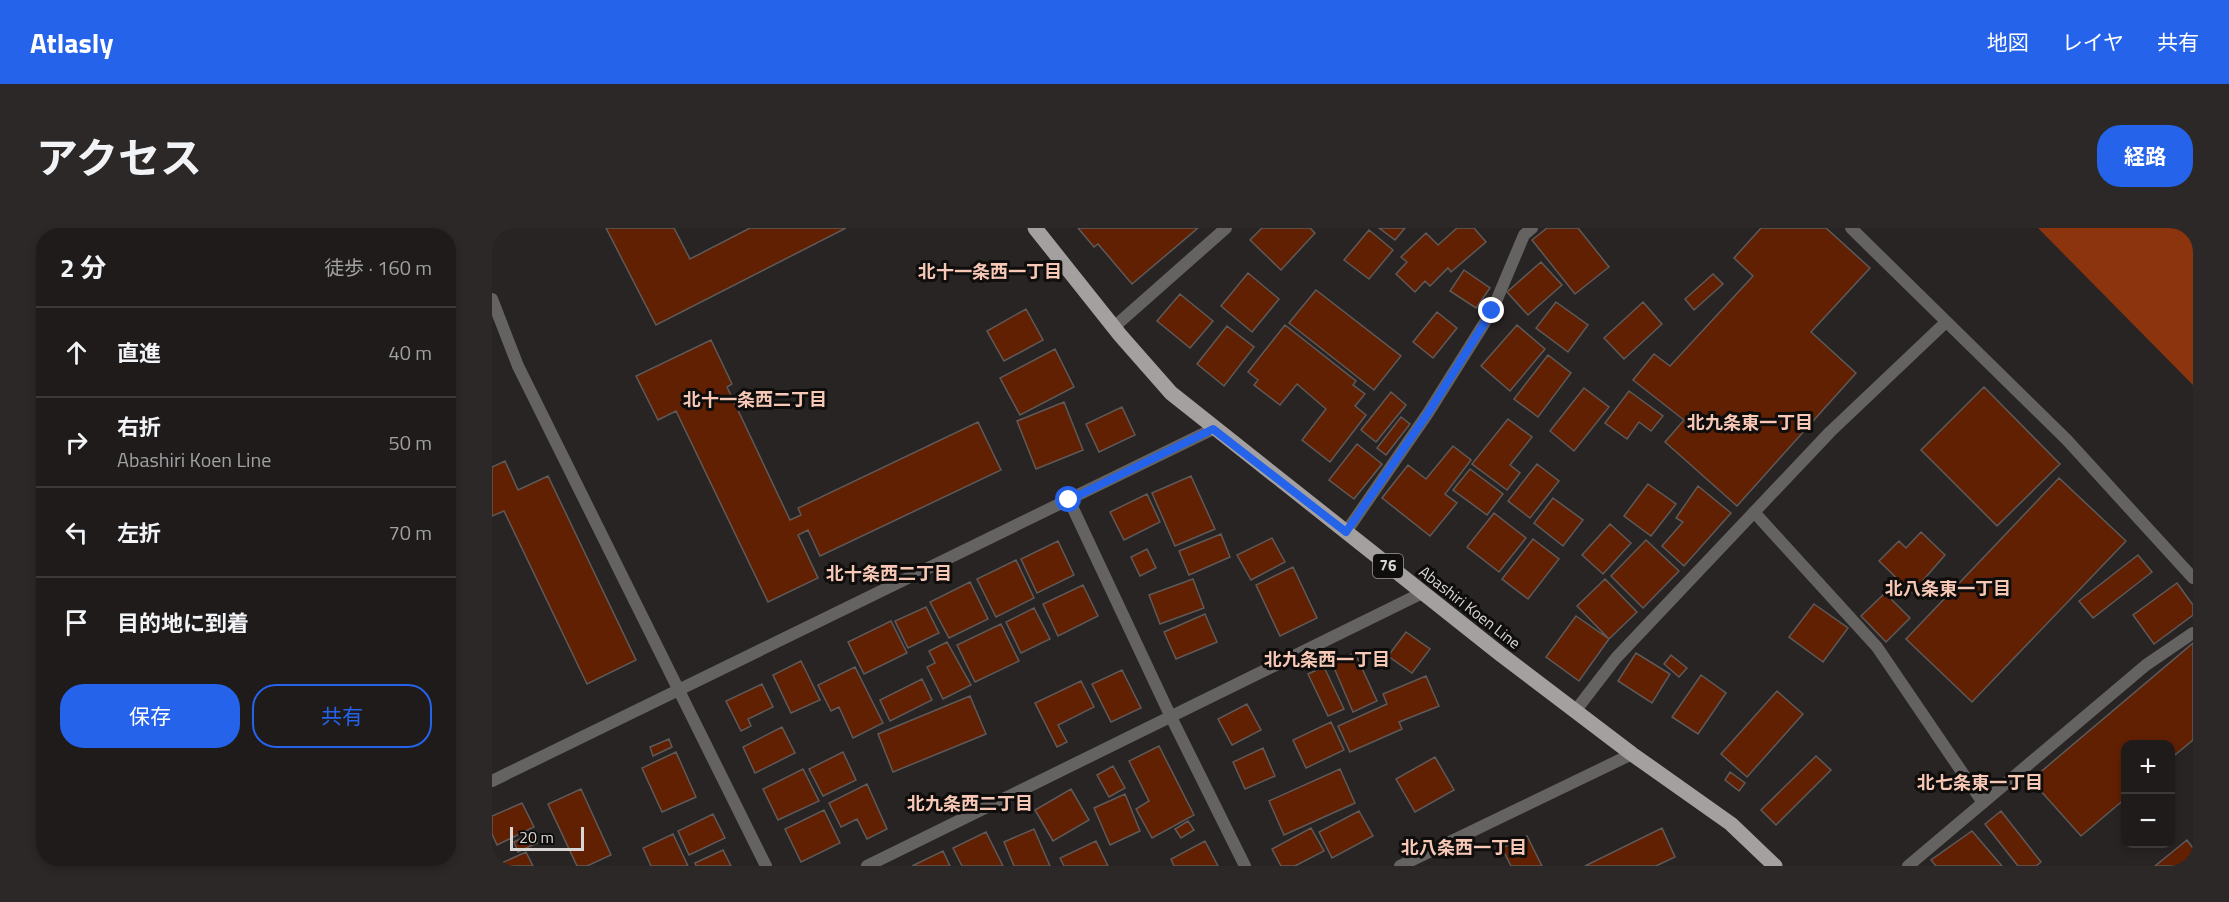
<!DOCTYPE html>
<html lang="ja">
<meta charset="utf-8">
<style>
body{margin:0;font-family:"Titillium Web","Noto Sans JP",sans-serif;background:#2b2827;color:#f1f3f6}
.controls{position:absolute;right:18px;bottom:18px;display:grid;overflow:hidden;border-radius:12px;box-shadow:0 3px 9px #0003}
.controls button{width:54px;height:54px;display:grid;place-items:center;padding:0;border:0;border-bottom:2px solid #3c3939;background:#1e1b1a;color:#f1f3f6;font:30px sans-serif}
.scale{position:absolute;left:18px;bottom:15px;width:74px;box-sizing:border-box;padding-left:6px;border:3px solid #d8d5d5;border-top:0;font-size:16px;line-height:21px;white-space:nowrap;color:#d8d5d5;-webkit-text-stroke:4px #0f0e0d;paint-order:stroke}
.stop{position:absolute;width:18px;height:18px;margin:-14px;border:4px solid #2563eb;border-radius:50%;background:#fff}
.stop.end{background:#2563eb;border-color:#fff;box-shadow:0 2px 6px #0008}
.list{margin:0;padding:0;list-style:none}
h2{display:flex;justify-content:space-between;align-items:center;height:78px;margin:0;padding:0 24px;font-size:26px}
h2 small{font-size:20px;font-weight:400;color:#a1a1a2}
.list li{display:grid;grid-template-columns:39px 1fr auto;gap:18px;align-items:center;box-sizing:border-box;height:90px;padding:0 24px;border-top:2px solid #3c3939}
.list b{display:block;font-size:22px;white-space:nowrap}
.list p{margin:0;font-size:20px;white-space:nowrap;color:#a1a1a2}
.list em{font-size:20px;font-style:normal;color:#a1a1a2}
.actions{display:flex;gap:12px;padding:18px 24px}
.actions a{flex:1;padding:14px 0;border:2px solid #2563eb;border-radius:24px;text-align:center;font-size:21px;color:#2563eb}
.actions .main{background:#2563eb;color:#fff}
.icon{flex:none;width:33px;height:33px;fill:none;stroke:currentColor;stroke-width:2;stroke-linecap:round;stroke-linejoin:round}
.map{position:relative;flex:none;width:1701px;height:638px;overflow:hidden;border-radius:24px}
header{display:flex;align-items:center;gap:36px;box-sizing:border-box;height:84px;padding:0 30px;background:#2563eb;color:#fff}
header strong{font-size:28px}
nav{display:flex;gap:33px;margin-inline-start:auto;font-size:21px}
.intro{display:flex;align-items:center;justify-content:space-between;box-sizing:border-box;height:144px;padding:0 36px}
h1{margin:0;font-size:42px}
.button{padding:15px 27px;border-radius:24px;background:#2563eb;color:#fff;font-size:21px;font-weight:700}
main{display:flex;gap:36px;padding:0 36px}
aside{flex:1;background:#1e1b1a;border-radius:24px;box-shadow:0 3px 9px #0003}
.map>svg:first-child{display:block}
.water{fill:#8c340e}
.building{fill:#622003;stroke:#5e5a59;stroke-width:1.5}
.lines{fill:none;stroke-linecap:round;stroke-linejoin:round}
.minor{stroke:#656362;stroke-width:12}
.tertiary{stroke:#656362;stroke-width:12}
.primary{stroke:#a4a09f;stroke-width:15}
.route{stroke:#2563eb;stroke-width:8}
.labels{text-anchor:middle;stroke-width:6;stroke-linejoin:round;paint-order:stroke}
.shield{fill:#0f0e0d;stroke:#9c9999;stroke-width:1.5}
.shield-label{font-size:15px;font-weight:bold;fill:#d8d5d5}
.street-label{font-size:16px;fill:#d8d5d5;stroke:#0f0e0d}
.neighbourhood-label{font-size:18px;font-weight:bold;fill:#f8c8b6;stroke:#0f0e0d}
</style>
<header>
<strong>Atlasly</strong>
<nav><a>地図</a><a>レイヤ</a><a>共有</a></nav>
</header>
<div class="intro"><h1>アクセス</h1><a class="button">経路</a></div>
<main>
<aside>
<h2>2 分<small>徒歩 · 160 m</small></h2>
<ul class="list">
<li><svg class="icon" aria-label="ahead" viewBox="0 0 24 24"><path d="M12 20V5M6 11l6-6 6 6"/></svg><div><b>直進</b></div><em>40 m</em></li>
<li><svg class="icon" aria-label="right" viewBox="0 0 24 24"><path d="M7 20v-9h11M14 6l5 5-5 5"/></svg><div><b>右折</b><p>Abashiri Koen Line</p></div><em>50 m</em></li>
<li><svg class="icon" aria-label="left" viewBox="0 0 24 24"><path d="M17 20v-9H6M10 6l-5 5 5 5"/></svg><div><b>左折</b></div><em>70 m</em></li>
<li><svg class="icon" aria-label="arrive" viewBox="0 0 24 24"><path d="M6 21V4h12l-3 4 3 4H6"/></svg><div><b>目的地に到着</b></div></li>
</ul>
<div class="actions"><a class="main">保存</a><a>共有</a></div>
</aside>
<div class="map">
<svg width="1701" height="638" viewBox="0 0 1701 638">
<rect width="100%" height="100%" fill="#282423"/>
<path class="water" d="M1546,0h155v157z"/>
<path class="building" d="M114,0h68l16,31 60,-31h96l-190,97z
M586,0h120l-66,56 -34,-40 -4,3z
M770,0h48l5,5 -34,37 -31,-30z
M887,0h26l-10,12z
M965,0h17l12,14 -35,30 -3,-4 -18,18 -5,-5 -10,11 -19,-18 11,-12 -6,-5 25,-24 12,12z
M1055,0h31l31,39 -34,27 -43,-54z
M1269,0h65l44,40 -59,64 45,41 -119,133 -72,-64 19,-22 -51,-40 21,-26 16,12 83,-90 -19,-18z
M877,2l24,20 -24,29 -25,-19z
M1049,34l21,23 -34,30 -21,-23z
M972,42l26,18 -14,20 -26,-17z
M756,45l31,26 -27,33 -31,-26z
M1221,46l10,10 -29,26 -9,-11z
M824,62l85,66 -27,34 -85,-67z
M688,66l33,27 -23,27 -33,-27z
M1064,74l32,23 -20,27 -32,-24z
M1151,74l19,22 -38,35 -20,-21z
M534,81l17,31 -39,21 -17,-30z
M945,84l20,16 -24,30 -20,-16z
M793,97l71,56 -3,4 12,9 -10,12 11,9 -36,47 -28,-22 24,-31 -29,-25 -17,21 -26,-20 4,-5 -10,-8z
M1025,97l28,24 -35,42 -29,-25z
M735,98l27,21 -30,39 -27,-22z
M219,112l21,44 -5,3 63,133 11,-5 -3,-7 180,-86 23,48 -181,86 -12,-26 -10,5 20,43 -50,24 -92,-191 -18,9 -22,-44z
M563,121l19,38 -54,28 -20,-37z
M1056,127l23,18 -33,44 -24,-18z
M1492,159l76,77 -63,62 -76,-76z
M1092,160l25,19 -35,44 -24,-20z
M1137,163l34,25 -12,15 -12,-9 -12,17 -22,-16z
M899,164l15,13 -30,37 -15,-12z
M572,174l19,48 -47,19 -19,-48z
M630,179l13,28 -36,17 -13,-28z
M909,189l9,7 -24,31 -9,-7z
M1016,191l24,18 -22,28 10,8 -13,17 -35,-26z
M865,216l25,20 -28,35 -25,-19z
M961,218l18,14 -26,34 12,9 -27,33 -48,-38 26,-33 18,14z
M13,233l13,29 30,-14 88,184 -49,24 -83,-173 -12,5v-49z
M1045,236l22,17 -29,37 -22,-17z
M978,241l33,25 -16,21 -34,-25z
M699,248l24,53 -40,17 -23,-53z
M1567,250l67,63 -154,161 -66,-63z
M1156,256l28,20 -25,32 -27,-20z
M1206,258l33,27 -47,53 -22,-20 21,-24 -7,-4z
M655,266l13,28 -36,18 -14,-28z
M1061,270l30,22 -20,26 -29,-23z
M1002,285l32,25 -27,34 -32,-25z
M1118,296l21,19 -28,31 -21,-19z
M1429,304l24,23 -33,38 -33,-32 20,-20 7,7z
M729,306l9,23 -41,18 -10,-24z
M780,310l13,24 -34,18 -14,-25z
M1041,311l26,20 -31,40 -26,-20z
M1154,312l33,31 -36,37 -32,-32z
M566,313l16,34 -37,18 -16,-34z
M655,321l9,19 -16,8 -9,-19z
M1646,327l14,17 -59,46 -14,-17z
M524,332l18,38 -38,19 -19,-38z
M801,339l24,51 -37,18 -24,-51z
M701,351l11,29 -44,16 -11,-29z
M1113,351l32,33 -28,27 -32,-33z
M478,354l18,37 -39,19 -19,-36z
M1685,355l16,22v10l-39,29 -21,-29z
M591,357l15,31 -40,20 -15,-32z
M1393,365l25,25 -24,24 -25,-26z
M1322,376l34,24 -25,34 -34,-25z
M434,379l13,26 -31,15 -13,-27z
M542,380l16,31 -29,14 -15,-31z
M713,386l12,28 -41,17 -12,-27z
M1084,388l33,23 -30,42 -33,-24z
M399,393l16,32 -43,21 -16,-32z
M509,396l18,37 -44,21 -18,-37z
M914,404l24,17 -18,24 -24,-17z
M455,414l24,43 -28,14 -16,-32 8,-4 -6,-12z
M1701,415v97l-23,19v-15h-44v54l-45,38 -50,-56z
M863,425l22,48 -24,11 -21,-49z
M1144,425l34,21 -18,29 -34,-22z
M1179,427l16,13 -8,9 -15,-13z
M309,433l19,39 -29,13 -18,-38z
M363,439l28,56 -30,15 -14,-31 -8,4 -13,-26z
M832,439l20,42 -16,7 -20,-42z
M630,442l19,38 -30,14 -19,-38z
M1209,447l25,18 -28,41 -26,-17z
M934,448l13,30 -40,16 3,7 -52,23 -12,-26 49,-22 -4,-10z
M430,451l10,21 -42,21 -10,-21z
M589,453l13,26 -36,18 9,17 -10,5 -22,-44z
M270,456l11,23 -25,12 3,7 -10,5 -15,-30z
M1285,463l26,23 -56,63 -26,-23z
M478,468l16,38 -93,38 -15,-38z
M755,476l14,26 -29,15 -14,-26z
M839,494l13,28 -38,18 -13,-28z
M290,499l13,26 -40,20 -12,-26z
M177,511l3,8 -19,9 -3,-9z
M667,518l35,69 -42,23 -16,-29 13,-8 -20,-40z
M771,520l12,28 -30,13 -12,-27z
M184,524l20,45 -34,15 -20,-44z
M351,524l13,28 -33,16 -14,-27z
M1324,528l15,14 -55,55 -15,-15z
M943,529l19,33 -39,22 -19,-33z
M621,538l12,22 -16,9 -12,-22z
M311,541l16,32 -41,19 -15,-31z
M848,541l15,34 -71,32 -15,-34z
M1238,544l15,11 -6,8 -14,-11z
M375,556l20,45 -20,10 -10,-20 -16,8 -12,-24z
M89,561l30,66 -24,11h-10l-29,-62z
M579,561l18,31 -36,21 -18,-31z
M633,566l15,37 -30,14 -16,-37z
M30,575l12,24 -37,18 -5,-11v-18z
M332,582l16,33 -39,19 -16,-33z
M867,583l14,25 -41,22 -13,-26z
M1509,583l40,51 -5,4h-18l-33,-42z
M221,586l12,24 -36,17 -11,-24z
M696,593l6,9 -13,8 -6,-9z
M819,600l13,23 -29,15h-14l-9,-17z
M1170,600l13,29 -19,9h-71z
M542,601l16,37h-36l-10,-24z
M1480,603l30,35h-66l-5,-6z
M494,604l17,34h-41l-9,-18z
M41,605l4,10 -19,9 -4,-10z
M181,606l15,32h-37l-8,-18z
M1035,608l15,30h-31l-9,-18z
M1695,612l6,8v18h-38z
M604,613l12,25h-44l-4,-8z
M713,613l13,25h-44l-3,-7z
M231,622l8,16h-35l-1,-3z
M451,623l7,15h-38z
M34,624l7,14h-38z"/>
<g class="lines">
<path class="minor" d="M1359,0l216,212 126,138
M0,71l26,67 248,500
M622,99l112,-99
M577,272l101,215 75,151
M1262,284l123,135 106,156
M854,304l82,-119 64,-102 32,-76 8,-7
M1084,482l40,-52 214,-226 116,-110
M0,553l721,-352
M375,638l555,-273
M1416,638l238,-201 47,-32"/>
<path class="tertiary" d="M908,638l232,-112"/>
<path class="primary" d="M543,0l85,107 51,58 328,260 133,101 99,70 44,42"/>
</g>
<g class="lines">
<path class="route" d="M577,272l144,-71 133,103 82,-119 64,-102"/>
</g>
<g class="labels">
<rect class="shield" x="881" y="326" width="30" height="24" rx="4.5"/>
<g class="shield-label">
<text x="896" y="343">76</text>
</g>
<g class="street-label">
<text transform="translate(978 379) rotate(38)" y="6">Abashiri Koen Line</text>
</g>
<g class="neighbourhood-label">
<text x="498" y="50">北十一条西一丁目</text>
<text x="263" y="178">北十一条西二丁目</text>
<text x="1258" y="201">北九条東一丁目</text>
<text x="397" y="352">北十条西二丁目</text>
<text x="1456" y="367">北八条東一丁目</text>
<text x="835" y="438">北九条西一丁目</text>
<text x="1488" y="561">北七条東一丁目</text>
<text x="478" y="582">北九条西二丁目</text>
<text x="972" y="626">北八条西一丁目</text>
</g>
</g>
</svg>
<div class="controls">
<button>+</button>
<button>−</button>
</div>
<div class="scale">20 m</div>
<div class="stop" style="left:577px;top:272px"></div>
<div class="stop end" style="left:1000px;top:83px"></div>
</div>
</main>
